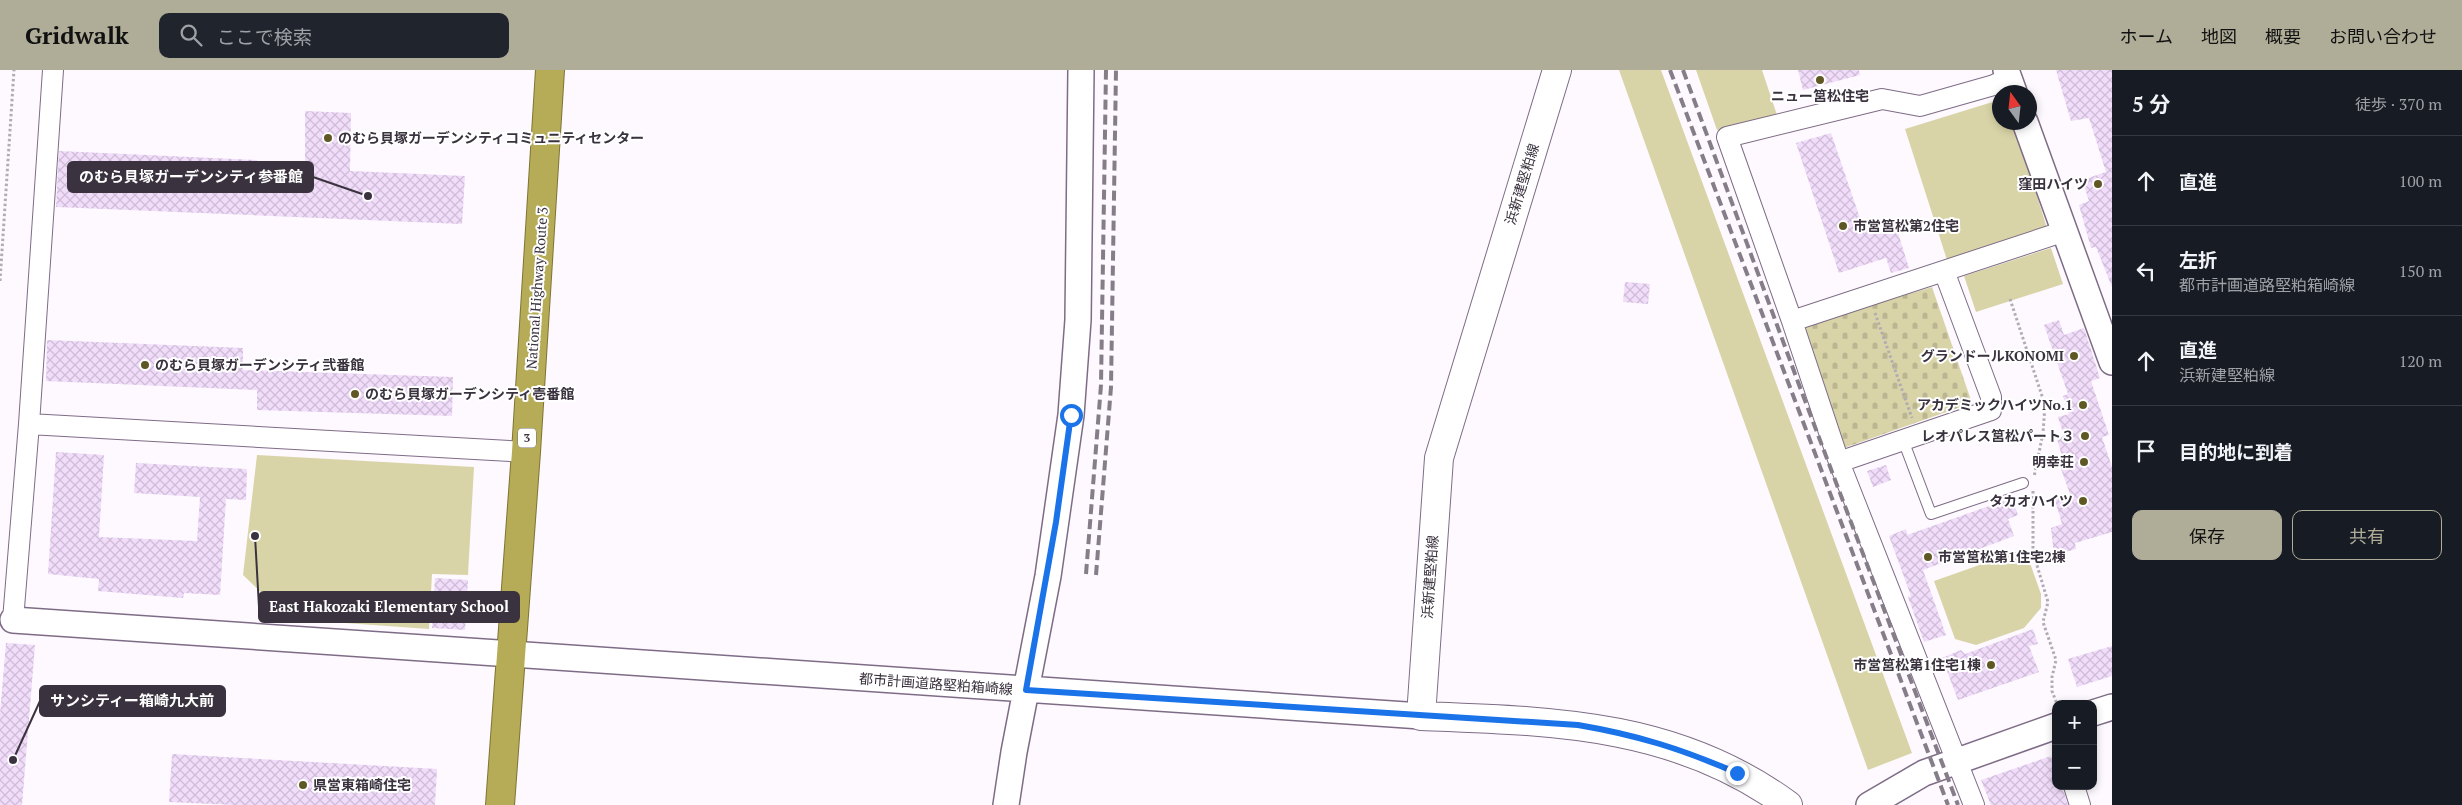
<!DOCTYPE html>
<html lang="ja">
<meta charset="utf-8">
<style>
body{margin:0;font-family:"PT Serif","Noto Sans JP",serif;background:#20242c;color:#f1f3f6}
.controls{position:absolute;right:15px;bottom:15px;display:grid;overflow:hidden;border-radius:10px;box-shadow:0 2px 8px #0003}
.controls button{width:45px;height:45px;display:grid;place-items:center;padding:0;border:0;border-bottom:1px solid #363941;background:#171b24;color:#f1f3f6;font:25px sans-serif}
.compass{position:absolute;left:1992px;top:15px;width:45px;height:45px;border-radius:50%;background:#171b24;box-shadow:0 2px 8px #0003;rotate:345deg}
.stop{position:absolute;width:15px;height:15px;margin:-11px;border:4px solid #1a73e8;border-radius:50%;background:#fff}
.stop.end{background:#1a73e8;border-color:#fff;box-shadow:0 1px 5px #0008}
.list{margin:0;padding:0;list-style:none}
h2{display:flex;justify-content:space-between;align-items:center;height:65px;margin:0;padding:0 20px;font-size:21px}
h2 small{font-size:16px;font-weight:400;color:#9ea1a6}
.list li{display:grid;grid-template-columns:32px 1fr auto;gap:15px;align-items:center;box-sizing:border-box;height:90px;padding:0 20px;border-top:1px solid #363941}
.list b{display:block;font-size:19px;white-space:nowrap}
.list p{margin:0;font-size:16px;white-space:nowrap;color:#9ea1a6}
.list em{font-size:16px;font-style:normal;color:#9ea1a6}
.actions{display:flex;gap:10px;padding:15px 20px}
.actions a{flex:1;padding:11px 0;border:1px solid #afad98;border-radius:10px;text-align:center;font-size:18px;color:#afad98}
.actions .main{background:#afad98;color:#111}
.icon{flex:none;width:28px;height:28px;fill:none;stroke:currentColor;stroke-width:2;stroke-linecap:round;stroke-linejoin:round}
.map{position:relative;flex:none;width:2112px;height:735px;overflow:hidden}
header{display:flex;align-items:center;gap:30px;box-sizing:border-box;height:70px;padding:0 25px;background:#afad98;color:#111}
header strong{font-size:24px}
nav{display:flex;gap:28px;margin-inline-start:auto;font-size:18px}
.search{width:350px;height:45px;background:#20242c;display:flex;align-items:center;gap:12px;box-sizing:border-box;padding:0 18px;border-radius:10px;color:#9ea1a6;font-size:19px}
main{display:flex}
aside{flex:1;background:#171b24}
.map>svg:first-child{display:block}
.green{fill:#d9d4a7}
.cemetery{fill:url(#cemetery-stones)}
.building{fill:url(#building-cross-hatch)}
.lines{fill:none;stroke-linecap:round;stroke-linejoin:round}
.service-casing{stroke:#7e6c86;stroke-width:12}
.minor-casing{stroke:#7e6c86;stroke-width:22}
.tertiary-casing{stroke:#7e6c86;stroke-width:28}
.secondary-casing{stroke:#7e6c86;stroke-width:30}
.trunk-casing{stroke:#7f7433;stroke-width:30}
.path{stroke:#b1abb3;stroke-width:3;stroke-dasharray:2.5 2.5;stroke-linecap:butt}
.service{stroke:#fff;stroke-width:10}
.minor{stroke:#fff;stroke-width:20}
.tertiary{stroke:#fff;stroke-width:25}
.secondary{stroke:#fff;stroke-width:28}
.trunk{stroke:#b6ac57;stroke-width:28}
.rail{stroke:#857e88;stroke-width:4;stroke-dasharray:10 5;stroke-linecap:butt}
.route{stroke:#1a73e8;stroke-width:6}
.poi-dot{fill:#5f5825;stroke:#fff;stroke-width:2}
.labels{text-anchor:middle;stroke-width:4;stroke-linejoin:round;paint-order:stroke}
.shield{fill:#fff;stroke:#757078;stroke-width:1}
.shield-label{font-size:12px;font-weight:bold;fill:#3a323e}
.poi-label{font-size:14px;font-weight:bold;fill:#3a323e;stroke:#fff;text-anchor:end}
.street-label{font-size:14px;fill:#3a323e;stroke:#fff}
.leader{fill:none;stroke:#3a323e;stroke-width:2}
.callout-dot{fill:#3a323e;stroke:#fff;stroke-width:2}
.callout{fill:#3a323e;stroke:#3a323e;stroke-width:2}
.callout-label{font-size:15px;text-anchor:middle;font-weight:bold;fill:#fff}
</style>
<header>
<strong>Gridwalk</strong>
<div class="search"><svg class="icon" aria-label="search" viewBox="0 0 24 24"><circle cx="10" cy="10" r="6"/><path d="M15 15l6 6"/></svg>ここで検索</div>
<nav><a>ホーム</a><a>地図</a><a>概要</a><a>お問い合わせ</a></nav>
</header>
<main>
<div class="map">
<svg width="2112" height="735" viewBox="0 0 2112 735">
<defs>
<pattern id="cemetery-stones" width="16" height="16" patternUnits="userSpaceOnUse" patternTransform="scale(1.25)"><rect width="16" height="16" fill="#d9d4a7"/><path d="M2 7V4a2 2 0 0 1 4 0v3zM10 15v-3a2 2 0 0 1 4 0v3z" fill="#bbb691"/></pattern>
<pattern id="building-cross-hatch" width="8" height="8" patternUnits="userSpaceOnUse" patternTransform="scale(1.25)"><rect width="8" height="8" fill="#f1dcfa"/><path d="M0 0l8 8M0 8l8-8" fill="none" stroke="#cfbdd7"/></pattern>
</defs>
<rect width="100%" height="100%" fill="#fdf9ff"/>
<path class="green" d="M1619,0h42l251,683 -44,17z
M1696,0h66l16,48 -61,12z
M1999,30l1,22 14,1 33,105 -100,32 -42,-131z
M2051,178l12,36 -87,28 -12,-36z
M257,385l217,12 -6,108 -36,-1 -3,55 -140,-10 -46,-44z
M2025,479l16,45v14l-17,20 -48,17 -21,-6 -21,-58z"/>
<path class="cemetery" d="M1932,217l40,116 -131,46 -41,-122z"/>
<path class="building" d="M1798,0h61l1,5 -57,15z
M2056,0h56v217l-16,-40 -5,1 -12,-43 10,-4 -7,-21 24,-8 -17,-54 -18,3z
M305,41l46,2 -1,58 115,5 -3,48 -406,-17 3,-56 198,9 -1,8 49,2z
M1831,63l33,97 30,-10 15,48 -18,5 -5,-15 -47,15 -43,-130z
M1625,212l25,2 -2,20 -25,-2z
M2059,250l5,15 20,-7 16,50 -9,3 18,54 -7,2 10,30v65l-37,11 1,6 -22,6 -3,-27 11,-4 -7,-24 15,-6 -13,-36 5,-2 -5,-17 7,-3 -6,-19 11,-3 -6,-18 5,-2 -24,-69z
M47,270l196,8v22l210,7 -1,39 -195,-6v-20l-211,-9z
M56,382l48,3 -5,82 98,4 3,-44 -66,-4 2,-30 111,6 -1,31 -20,-1 -6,96 -36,-2 -1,5 -85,-7 1,-12 -51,-5z
M1886,395l5,15 -18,7 -6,-16z
M2012,428l6,17 -10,4 6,17 -91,34 23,65 -22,7 -16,-45 3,-1 -22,-60 17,-7 1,6z
M435,508l33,2 -3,50 -33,-2z
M2033,559l5,15 -9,2 10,26 -81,28 -16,-42 19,-8 4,4z
M6,573l29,2 -13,160h-22v-91z
M2112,576v30l-35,11 -9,-28z
M172,684l265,15 -2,36h-201l-65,-3z
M2051,686l5,15v15h6l6,19h-77l-10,-25z"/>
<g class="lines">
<defs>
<path id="service" d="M1903,370l28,74 92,-31"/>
<path id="minor" d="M2009,8l-15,7 -74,21 -38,-7 -155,38 65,184 273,-90
M1792,251l47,141 152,-52v-13l-47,-126
M29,354l497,28
M1839,392l135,343
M13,550l16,-196 24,-354
M2074,716l6,19"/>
<path id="tertiary" d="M2006,0l8,22
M2025,52l87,240
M13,550l1408,96
M2093,643l19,-6
M1006,735l8,-53 34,-176 23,-161 7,-95 3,-250
M1869,735l55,-32 132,-47"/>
<path id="secondary" d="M1557,0l-118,388 -18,258c133,5 255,7 367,89"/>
<path id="trunk" d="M500,735l26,-353 24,-382"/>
</defs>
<use href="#service" class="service-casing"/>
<use href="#minor" class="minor-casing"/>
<use href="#tertiary" class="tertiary-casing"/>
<use href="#secondary" class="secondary-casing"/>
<use href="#trunk" class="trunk-casing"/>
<path class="path" d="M0,211l14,-211
M2010,229l35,106 -2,28 -9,44
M1875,243l37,105
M2033,421v61l15,50 -5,20 13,38 -4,17v14l5,13"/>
<use href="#service" class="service"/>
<use href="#minor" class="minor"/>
<use href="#tertiary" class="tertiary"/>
<use href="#secondary" class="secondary"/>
<use href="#trunk" class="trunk"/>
<path class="rail" d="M1670,0l278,735
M1683,0l115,312 160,423
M1086,504l15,-189 5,-315
M1096,505l15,-188 5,-317"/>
</g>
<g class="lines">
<path class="route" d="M1071,345l-15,107 -30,168 552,35c59,10 104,24 159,48"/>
</g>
<g class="poi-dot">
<circle cx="1820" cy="10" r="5"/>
<circle cx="328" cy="68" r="5"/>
<circle cx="2098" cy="114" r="5"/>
<circle cx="1843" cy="156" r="5"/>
<circle cx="2074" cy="286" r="5"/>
<circle cx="145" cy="295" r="5"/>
<circle cx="355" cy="324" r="5"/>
<circle cx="2083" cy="335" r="5"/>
<circle cx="2085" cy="366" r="5"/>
<circle cx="2084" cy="392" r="5"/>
<circle cx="2083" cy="431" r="5"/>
<circle cx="1928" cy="487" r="5"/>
<circle cx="1991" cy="595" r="5"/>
<circle cx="303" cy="715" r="5"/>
</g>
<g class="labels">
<rect class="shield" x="518" y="358.5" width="18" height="19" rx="4"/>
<g class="shield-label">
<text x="527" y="372">3</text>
</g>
<g class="poi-label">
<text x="1820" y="31" text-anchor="middle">ニュー筥松住宅</text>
<text x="338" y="73" text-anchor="start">のむら貝塚ガーデンシティコミュニティセンター</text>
<text x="2088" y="119">窪田ハイツ</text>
<text x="1853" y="161" text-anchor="start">市営筥松第2住宅</text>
<text x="2064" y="291">グランドールKONOMI</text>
<text x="155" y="300" text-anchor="start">のむら貝塚ガーデンシティ弐番館</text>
<text x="365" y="329" text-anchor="start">のむら貝塚ガーデンシティ壱番館</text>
<text x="2073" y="340">アカデミックハイツNo.1</text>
<text x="2075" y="371">レオパレス筥松パート３</text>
<text x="2074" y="397">明幸荘</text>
<text x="2073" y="436">タカオハイツ</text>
<text x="1938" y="492" text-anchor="start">市営筥松第1住宅2棟</text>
<text x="1981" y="600">市営筥松第1住宅1棟</text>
<text x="313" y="720" text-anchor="start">県営東箱崎住宅</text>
</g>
<g class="street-label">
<text transform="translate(1522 114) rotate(-73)" y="5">浜新建堅粕線</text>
<text transform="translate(537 218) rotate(-86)" y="5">National Highway Route 3</text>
<text transform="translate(1430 507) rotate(-86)" y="5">浜新建堅粕線</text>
<text transform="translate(936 614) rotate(4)" y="5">都市計画道路堅粕箱崎線</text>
</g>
</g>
<path class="leader" d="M368 126L313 107M255 466L259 537M13 690L40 631"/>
<g class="callout-dot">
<circle cx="368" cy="126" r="5"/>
<circle cx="255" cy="466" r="5"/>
<circle cx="13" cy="690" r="5"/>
</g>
<g class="callout">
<rect x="68" y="92" width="245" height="30" rx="5"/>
<rect x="259" y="522" width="260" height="30" rx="5"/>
<rect x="40" y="616" width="185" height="30" rx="5"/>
</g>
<g class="callout-label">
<text x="191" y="112">のむら貝塚ガーデンシティ参番館</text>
<text x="389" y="542">East Hakozaki Elementary School</text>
<text x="132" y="636">サンシティー箱崎九大前</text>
</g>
</svg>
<div class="controls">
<button>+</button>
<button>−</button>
</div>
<svg class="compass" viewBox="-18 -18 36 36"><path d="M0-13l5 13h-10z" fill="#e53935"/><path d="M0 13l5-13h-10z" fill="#9ea1a6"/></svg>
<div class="stop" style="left:1071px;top:345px"></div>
<div class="stop end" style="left:1737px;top:703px"></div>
</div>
<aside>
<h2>5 分<small>徒歩 · 370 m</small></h2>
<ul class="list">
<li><svg class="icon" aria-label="ahead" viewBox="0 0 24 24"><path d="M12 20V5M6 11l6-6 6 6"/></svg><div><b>直進</b></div><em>100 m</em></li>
<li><svg class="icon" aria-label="left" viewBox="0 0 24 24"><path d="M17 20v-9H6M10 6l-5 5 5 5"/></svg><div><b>左折</b><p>都市計画道路堅粕箱崎線</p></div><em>150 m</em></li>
<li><svg class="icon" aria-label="ahead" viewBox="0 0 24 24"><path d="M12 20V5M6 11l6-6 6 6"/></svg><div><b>直進</b><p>浜新建堅粕線</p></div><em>120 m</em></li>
<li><svg class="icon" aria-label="arrive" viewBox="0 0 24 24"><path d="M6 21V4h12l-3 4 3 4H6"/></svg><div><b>目的地に到着</b></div></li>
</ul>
<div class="actions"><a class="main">保存</a><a>共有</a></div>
</aside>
</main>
